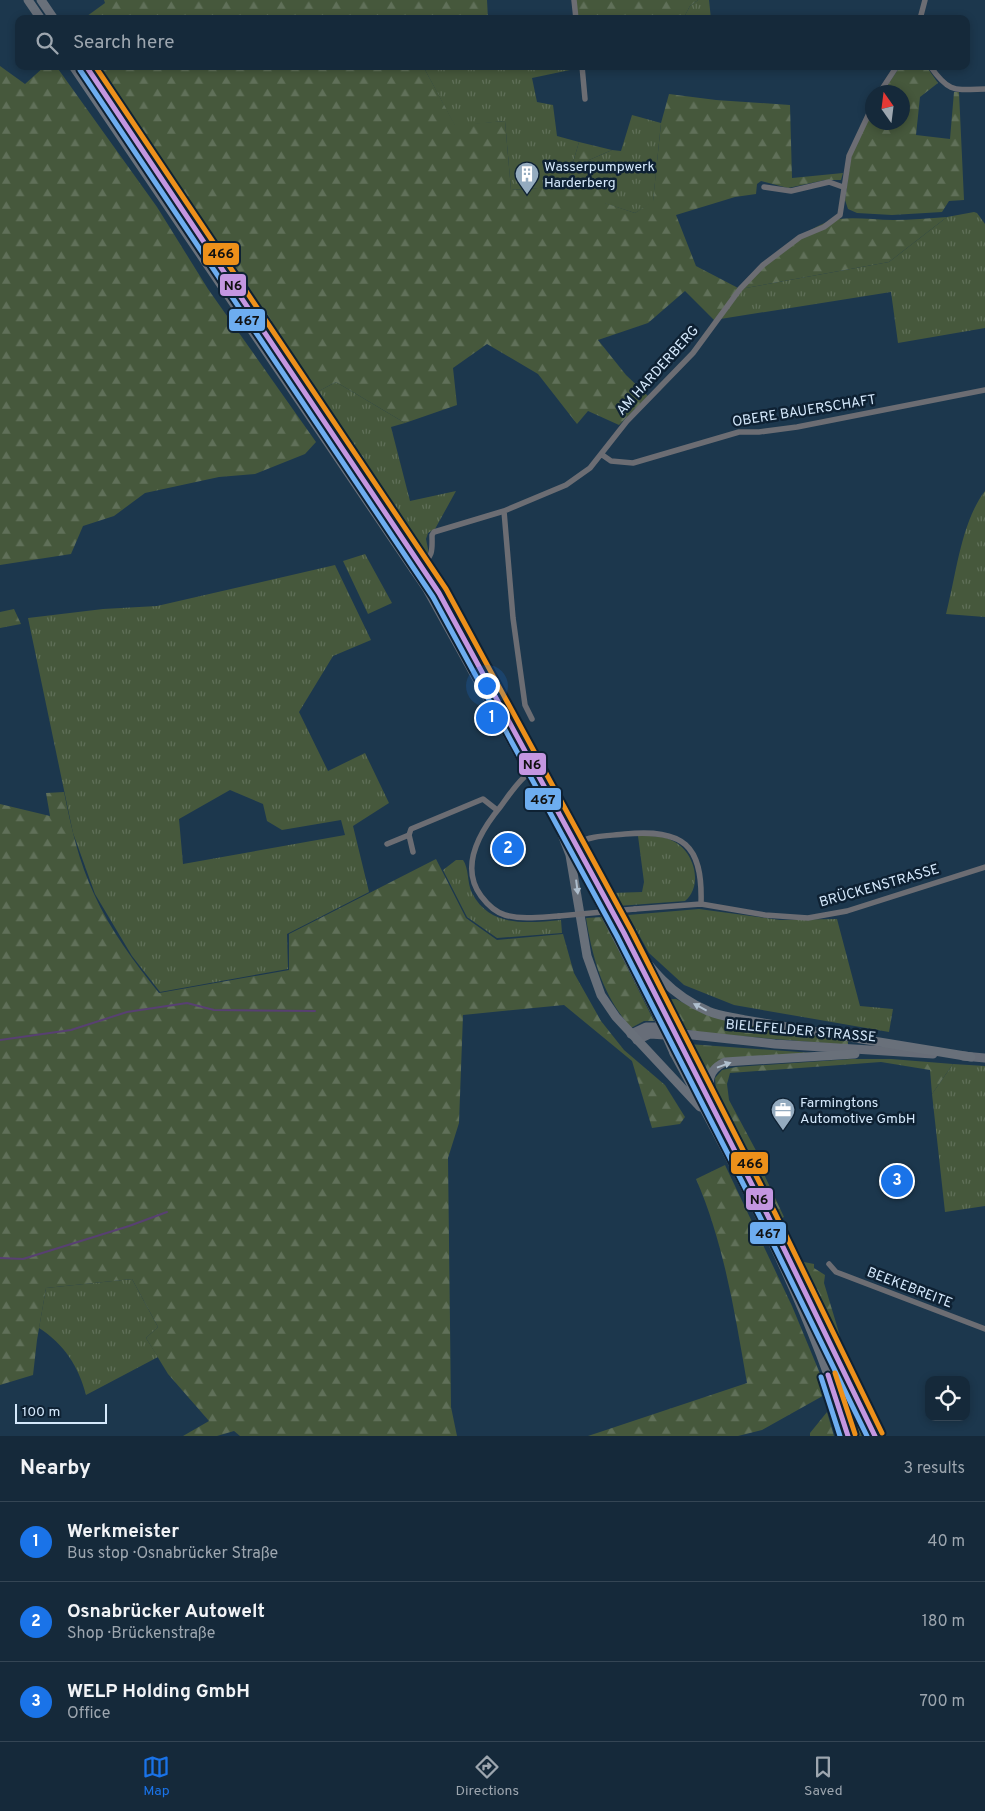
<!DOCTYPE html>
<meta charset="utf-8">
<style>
body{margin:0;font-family:Overpass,sans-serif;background:#1e3142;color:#f1f3f6}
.controls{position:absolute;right:15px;bottom:15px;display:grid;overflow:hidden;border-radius:10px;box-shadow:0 2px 8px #0003}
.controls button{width:45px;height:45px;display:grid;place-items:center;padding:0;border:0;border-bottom:1px solid #344554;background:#15293a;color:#f1f3f6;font:25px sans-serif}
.compass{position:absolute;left:865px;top:85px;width:45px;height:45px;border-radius:50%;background:#15293a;box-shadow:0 2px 8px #0003;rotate:346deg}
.scale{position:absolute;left:15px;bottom:12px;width:92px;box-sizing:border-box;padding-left:5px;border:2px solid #d5e9fc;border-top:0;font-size:14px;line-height:18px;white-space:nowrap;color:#d5e9fc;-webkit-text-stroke:4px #0e2133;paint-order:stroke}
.you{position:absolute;left:486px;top:685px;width:18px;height:18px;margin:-12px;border:4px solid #fff;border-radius:50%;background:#1a73e8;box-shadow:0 0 0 8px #1a73e833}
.badge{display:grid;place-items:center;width:32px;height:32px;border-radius:50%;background:#1a73e8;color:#fff;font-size:16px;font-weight:700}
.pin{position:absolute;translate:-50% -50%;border:2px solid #fff;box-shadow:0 1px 5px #0006}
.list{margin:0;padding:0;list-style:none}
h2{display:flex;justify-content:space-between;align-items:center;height:65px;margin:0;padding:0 20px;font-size:21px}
h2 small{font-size:16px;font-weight:400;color:#9da6af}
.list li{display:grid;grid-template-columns:32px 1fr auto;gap:15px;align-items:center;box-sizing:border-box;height:80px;padding:0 20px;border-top:1px solid #344554}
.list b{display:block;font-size:19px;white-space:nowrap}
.list p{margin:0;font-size:16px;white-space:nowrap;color:#9da6af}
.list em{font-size:16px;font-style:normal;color:#9da6af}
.icon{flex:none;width:28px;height:28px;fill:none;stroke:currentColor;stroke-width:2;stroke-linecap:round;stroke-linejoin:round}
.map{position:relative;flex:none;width:985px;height:1436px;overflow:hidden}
.search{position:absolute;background:#15293a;box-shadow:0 2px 8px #0003;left:15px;right:15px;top:15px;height:55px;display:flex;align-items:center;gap:12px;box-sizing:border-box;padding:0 18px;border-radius:10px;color:#9da6af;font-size:19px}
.sheet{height:305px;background:#15293a}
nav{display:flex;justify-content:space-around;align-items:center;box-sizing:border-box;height:70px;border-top:1px solid #344554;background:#15293a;font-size:14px;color:#9da6af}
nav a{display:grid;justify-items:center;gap:2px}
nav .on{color:#1a73e8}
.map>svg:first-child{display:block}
.grass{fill:url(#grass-tufts);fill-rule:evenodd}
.forest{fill:url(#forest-firs)}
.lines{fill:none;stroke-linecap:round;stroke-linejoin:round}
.stream{stroke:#584072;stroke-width:2}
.minor{stroke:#6c6d73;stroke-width:5.5}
.primary{stroke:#676d78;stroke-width:9}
.trunk{stroke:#69707a;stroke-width:9}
.minor-bridge{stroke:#6c6d73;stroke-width:5.5}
.trunk-bridge{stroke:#69707a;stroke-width:9}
.bus-1-casing{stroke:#0e2133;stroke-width:9}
.bus-2-casing{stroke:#0e2133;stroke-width:9}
.bus-3-casing{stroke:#0e2133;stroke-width:9}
.bus-1{stroke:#c496e1;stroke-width:5}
.bus-2{stroke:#6dadf0;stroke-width:5}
.bus-3{stroke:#ed901a;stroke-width:5}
.oneway{fill:#afbfce}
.labels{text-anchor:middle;stroke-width:5;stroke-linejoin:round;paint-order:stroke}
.poi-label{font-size:14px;fill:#d5e9fc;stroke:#0e2133;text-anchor:start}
.street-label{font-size:14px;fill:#d5e9fc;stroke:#0e2133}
.line-badge{stroke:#0e2133;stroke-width:2}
.pale-badge-label{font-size:14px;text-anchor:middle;font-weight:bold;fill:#111}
</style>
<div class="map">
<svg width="985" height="1436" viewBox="0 0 985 1436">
<defs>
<pattern id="grass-tufts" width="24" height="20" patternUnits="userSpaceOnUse" patternTransform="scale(1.25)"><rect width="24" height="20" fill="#46583c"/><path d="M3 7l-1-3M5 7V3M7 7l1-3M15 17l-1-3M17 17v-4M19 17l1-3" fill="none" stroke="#607059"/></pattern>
<pattern id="forest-firs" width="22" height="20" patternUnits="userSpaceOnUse" patternTransform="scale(1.25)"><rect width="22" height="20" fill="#46583c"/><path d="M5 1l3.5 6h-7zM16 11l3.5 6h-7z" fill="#607059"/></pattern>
</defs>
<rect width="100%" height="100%" fill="#1c374d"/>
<path class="grass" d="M698,0h11l2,19h-28l7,-13z
M423,66h147v4l-38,8 5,24 16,3 4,31 22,6 -13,44 -55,4 -6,-69 -50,5z
M632,115l29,8 -8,79 -18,11 -31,-10 -2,-35 -4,21 -18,-5 9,-24 23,-10 9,1z
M974,212l3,1 8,11v104l-87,15 -7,-51 -177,28 26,-31 149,-27 58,-45z
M336,382l69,41 -14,4 19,74 46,-10 -21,38 -7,4 -2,6 3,15 -3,3 -4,-1 -105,-164z
M985,491v126l-39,-3c10,-38 15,-92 39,-123z
M365,554l27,49 -24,11 -25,-53z
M335,565l36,75 -38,16 -34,56 29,59 37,-18 24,50 -36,23 16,66 -82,42 1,35 -128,23 -28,-36 -37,-62 -22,-61 -45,-215 75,-9 54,-3zM230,790l33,14 4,17 15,9 59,-10 4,15 -162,29 -4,-45z
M638,836c12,0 24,-1 35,5 21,10 31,44 12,60l-67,5 -7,-13 31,-1 2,-10z
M456,860h7c6,8 4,23 9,33 18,35 55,30 89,27l1,13 -65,5 -30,-21 -24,-47z
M699,909l81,11 57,-1 23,87 33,3 -4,23 -155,-27 -50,-20 -35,-32 -21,-38z
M953,1064l32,2v140l-40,6 -13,-118z
M132,1279l26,48 -12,11 12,19 -72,38c-7,-28 -22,-51 -47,-67l7,-40z"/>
<path class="forest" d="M104,0h383l1,19h-405l22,-16z
M576,0h122l-8,6 -7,13h-105z
M0,66l25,18 20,-18h11l101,141 51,82 108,153 -11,12 -50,20 -36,3 -74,16 -31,23 -31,10 -12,28 -71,11z
M97,66h326l32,59 50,-4 6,69 55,-4 13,-44 33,8 -23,10 -8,24 17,5 3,-22 11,4 6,13 -13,19 30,10 18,-12 8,-78 8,-29 47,6 74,5 2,73 51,-5 -2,7h-16l-37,8 -27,-7 -4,3 -1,10 -21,3 -59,18 20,51 44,23c21,-22 68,-66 99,-70 18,-2 36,1 54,1 18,0 36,-2 54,-3l-58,45 -149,27 -26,31 -29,-29 -37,32 -50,17 28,35 22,21 -29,29 -31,-14 -11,13 -39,-50 -51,-30 -34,24 4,37 -52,18 -69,-41 -19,10z
M926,66l12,17 -18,14 -4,38 34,4 4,-47h5l5,108 -15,1 -7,11 -50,3 -35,-2 -9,-4 -3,-9 6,-44 21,-44v10h30v-30h-19l16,-24z
M14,609l7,15 -21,4v-16z
M64,792c7,35 15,70 30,102 16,36 41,69 65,99l130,-23v-36l147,-75 30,59 31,22 66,-6 11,39 27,48 23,29 41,35 20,32 -5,7 -28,4 -20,-67 -68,-56 -101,10 -4,108 -11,35 3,249 6,29h-217l-6,-5 -17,5h-34l26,-15 -41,-47 -22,-36 12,-11 -26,-48 -86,9 -9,52 -4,35 -33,10v-581l50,12 -4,-23z
M602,917l52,104h-10l-13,7c-28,-33 -38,-67 -45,-110z
M665,999h11l31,16 141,25v5l-146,-12 -22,-5z
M688,1044l125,9 -102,14 -5,10z
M852,1059h39l62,5 -21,30 -2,-24 -49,-8 -151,11 -3,11 2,16 31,58 2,12 22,47 -4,2 -38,-80 -26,-48 -1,-13 7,-8 14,-3z
M725,1165l67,141 36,87 -66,37 -24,6h-150l159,-53c-12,-69 -23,-140 -51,-204z
M799,1261l15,3v4l11,7 -1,8 16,53 -3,7z
M846,1391l24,45h-10z
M827,1412l7,24h-24v-3z"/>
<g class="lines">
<path class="stream" d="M0,1040l71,-10 56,-18 60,-9 27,7 101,1
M0,1258l23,1 106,-33 38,-14"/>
<path class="minor" d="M574,0l2,19
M920,19l5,-19
M582,66l3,33
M930,66c19,27 24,24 55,23
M880,92l17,-26
M764,187l27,4 38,-9 14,5
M601,454l10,7 22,2 106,-31h20l38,-5 188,-37
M504,511l9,107 12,87 7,14
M421,564c13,-7 11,-16 11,-29l2,-3 70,-21 62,-26 24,-17 37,-47 66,-68 47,-64 23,-24 37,-28 24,-10 16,-12 9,-59 23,-49
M529,773c-11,8 -20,22 -28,33 -20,24 -42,60 -20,90 6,8 14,16 24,19 17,5 37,2 54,1
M409,835l4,17
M577,843c15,-8 32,-7 48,-9 58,-5 78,10 76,70
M387,844l22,-9 2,-6 72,-30 14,11
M635,909l66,-5 64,11 43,3 39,-7 138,-44
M829,1264l7,8 149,57"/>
<path class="primary" d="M421,564l156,279
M414,570l13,19 102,184
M631,1034l15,-7h9l28,7 92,10 158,10
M637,1040l13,-6 15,1
M963,1056l22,2"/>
<path class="trunk" d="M28,0l13,19
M41,0l13,19
M73,66l341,504
M86,66l335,498
M529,773l31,55
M558,824l12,31 17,101 14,39 15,22 84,90
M577,843l49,95
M573,852l86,167
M624,933c24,32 45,62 84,78 11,5 25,6 37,9l226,37
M633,952l34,69
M674,1053c66,122 135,249 174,383
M684,1053c56,104 109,208 149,319
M714,1099c-8,-17 -6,-29 11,-37l130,-8
M825,1333l50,103
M842,1396l13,40"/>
<path class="minor-bridge" d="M559,916l76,-7"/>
<path class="trunk-bridge" d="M659,1019l15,34
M667,1021l17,32"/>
<defs>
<path id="bus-1" d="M86,66l353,527 185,340 144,283 107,220
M828,1375l20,61"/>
<path id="bus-2" d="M80,70l353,527 184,339 144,283 106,217
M821,1377l19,59"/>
<path id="bus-3" d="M95,66l351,523 185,341 144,283 107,220
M835,1373l20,61"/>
</defs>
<use href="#bus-1" class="bus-1-casing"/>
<use href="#bus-2" class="bus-2-casing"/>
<use href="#bus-3" class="bus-3-casing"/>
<use href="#bus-1" class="bus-1"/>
<use href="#bus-2" class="bus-2"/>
<use href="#bus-3" class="bus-3"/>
</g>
<defs><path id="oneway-solid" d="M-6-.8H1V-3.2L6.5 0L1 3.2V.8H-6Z" transform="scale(1.25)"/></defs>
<g class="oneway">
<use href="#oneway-solid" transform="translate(577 887) rotate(83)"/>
<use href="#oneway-solid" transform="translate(700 1007) rotate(-152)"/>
<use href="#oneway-solid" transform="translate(724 1065) rotate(-20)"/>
</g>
<defs>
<symbol id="building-pin" viewBox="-11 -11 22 30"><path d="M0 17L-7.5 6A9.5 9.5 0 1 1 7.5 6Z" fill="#94abbf" stroke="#0e2133"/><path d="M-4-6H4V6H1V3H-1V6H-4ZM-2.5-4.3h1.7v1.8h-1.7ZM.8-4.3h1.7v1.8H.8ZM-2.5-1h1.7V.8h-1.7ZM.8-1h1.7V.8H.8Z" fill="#fff"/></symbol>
<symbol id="office-pin" viewBox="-11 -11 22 30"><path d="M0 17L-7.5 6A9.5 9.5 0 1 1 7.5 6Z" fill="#94abbf" stroke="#0e2133"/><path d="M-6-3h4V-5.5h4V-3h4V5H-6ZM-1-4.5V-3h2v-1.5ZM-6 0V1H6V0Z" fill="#fff"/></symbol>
</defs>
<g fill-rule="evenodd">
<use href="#building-pin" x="513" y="160" width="28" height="38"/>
<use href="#office-pin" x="769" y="1096" width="28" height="38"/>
</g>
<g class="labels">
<g class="poi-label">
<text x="544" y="171">Wasserpumpwerk<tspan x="544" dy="16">Harderberg</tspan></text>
<text x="800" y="1107">Farmingtons<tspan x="800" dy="16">Automotive GmbH</tspan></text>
</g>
<g class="street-label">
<text transform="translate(657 370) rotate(-48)" y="5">AM HARDERBERG</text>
<text transform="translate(804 410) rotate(-9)" y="5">OBERE BAUERSCHAFT</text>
<text transform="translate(879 885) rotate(-16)" y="5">BRÜCKENSTRASSE</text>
<text transform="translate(801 1030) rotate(5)" y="5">BIELEFELDER STRASSE</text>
<text transform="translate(910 1287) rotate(21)" y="5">BEEKEBREITE</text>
</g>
</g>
<g class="line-badge">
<rect x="202" y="242" width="38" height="24" rx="5" fill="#ed901a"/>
<rect x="219" y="273" width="28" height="24" rx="5" fill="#c496e1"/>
<rect x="228" y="308" width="38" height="24" rx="5" fill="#6dadf0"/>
<rect x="518" y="752" width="29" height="24" rx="5" fill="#c496e1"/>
<rect x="524" y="787" width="38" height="24" rx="5" fill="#6dadf0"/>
<rect x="730" y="1151" width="39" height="24" rx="5" fill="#ed901a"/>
<rect x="745" y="1187" width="29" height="24" rx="5" fill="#c496e1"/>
<rect x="749" y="1221" width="38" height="24" rx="5" fill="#6dadf0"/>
</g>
<g class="pale-badge-label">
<text x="221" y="258">466</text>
<text x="233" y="290">N6</text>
<text x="247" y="325">467</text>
<text x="532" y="769">N6</text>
<text x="543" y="804">467</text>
<text x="750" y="1168">466</text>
<text x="759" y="1204">N6</text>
<text x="768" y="1238">467</text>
</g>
</svg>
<div class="controls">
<button><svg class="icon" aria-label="locate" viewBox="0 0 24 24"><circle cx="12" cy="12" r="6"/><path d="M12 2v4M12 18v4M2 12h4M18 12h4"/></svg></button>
</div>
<svg class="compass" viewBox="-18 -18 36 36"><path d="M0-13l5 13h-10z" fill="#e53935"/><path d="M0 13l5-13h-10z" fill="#9da6af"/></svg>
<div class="scale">100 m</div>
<div class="you"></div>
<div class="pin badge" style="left:492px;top:718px">1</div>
<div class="pin badge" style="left:508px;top:849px">2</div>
<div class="pin badge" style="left:897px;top:1181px">3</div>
<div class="search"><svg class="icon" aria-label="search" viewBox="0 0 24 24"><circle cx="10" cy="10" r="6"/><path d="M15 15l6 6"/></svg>Search here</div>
</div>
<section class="sheet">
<h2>Nearby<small>3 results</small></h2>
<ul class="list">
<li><span class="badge">1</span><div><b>Werkmeister</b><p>Bus stop · Osnabrücker Straße</p></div><em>40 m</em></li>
<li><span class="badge">2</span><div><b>Osnabrücker Autowelt</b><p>Shop · Brückenstraße</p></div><em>180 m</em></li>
<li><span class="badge">3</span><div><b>WELP Holding GmbH</b><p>Office</p></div><em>700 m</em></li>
</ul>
</section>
<nav>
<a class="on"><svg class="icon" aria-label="map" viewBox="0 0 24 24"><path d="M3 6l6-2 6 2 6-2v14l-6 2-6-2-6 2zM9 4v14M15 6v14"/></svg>Map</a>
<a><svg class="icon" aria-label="directions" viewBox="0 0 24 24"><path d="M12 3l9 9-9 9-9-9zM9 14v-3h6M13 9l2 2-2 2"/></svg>Directions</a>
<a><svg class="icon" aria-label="saved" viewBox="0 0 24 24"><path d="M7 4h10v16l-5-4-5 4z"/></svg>Saved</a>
</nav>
